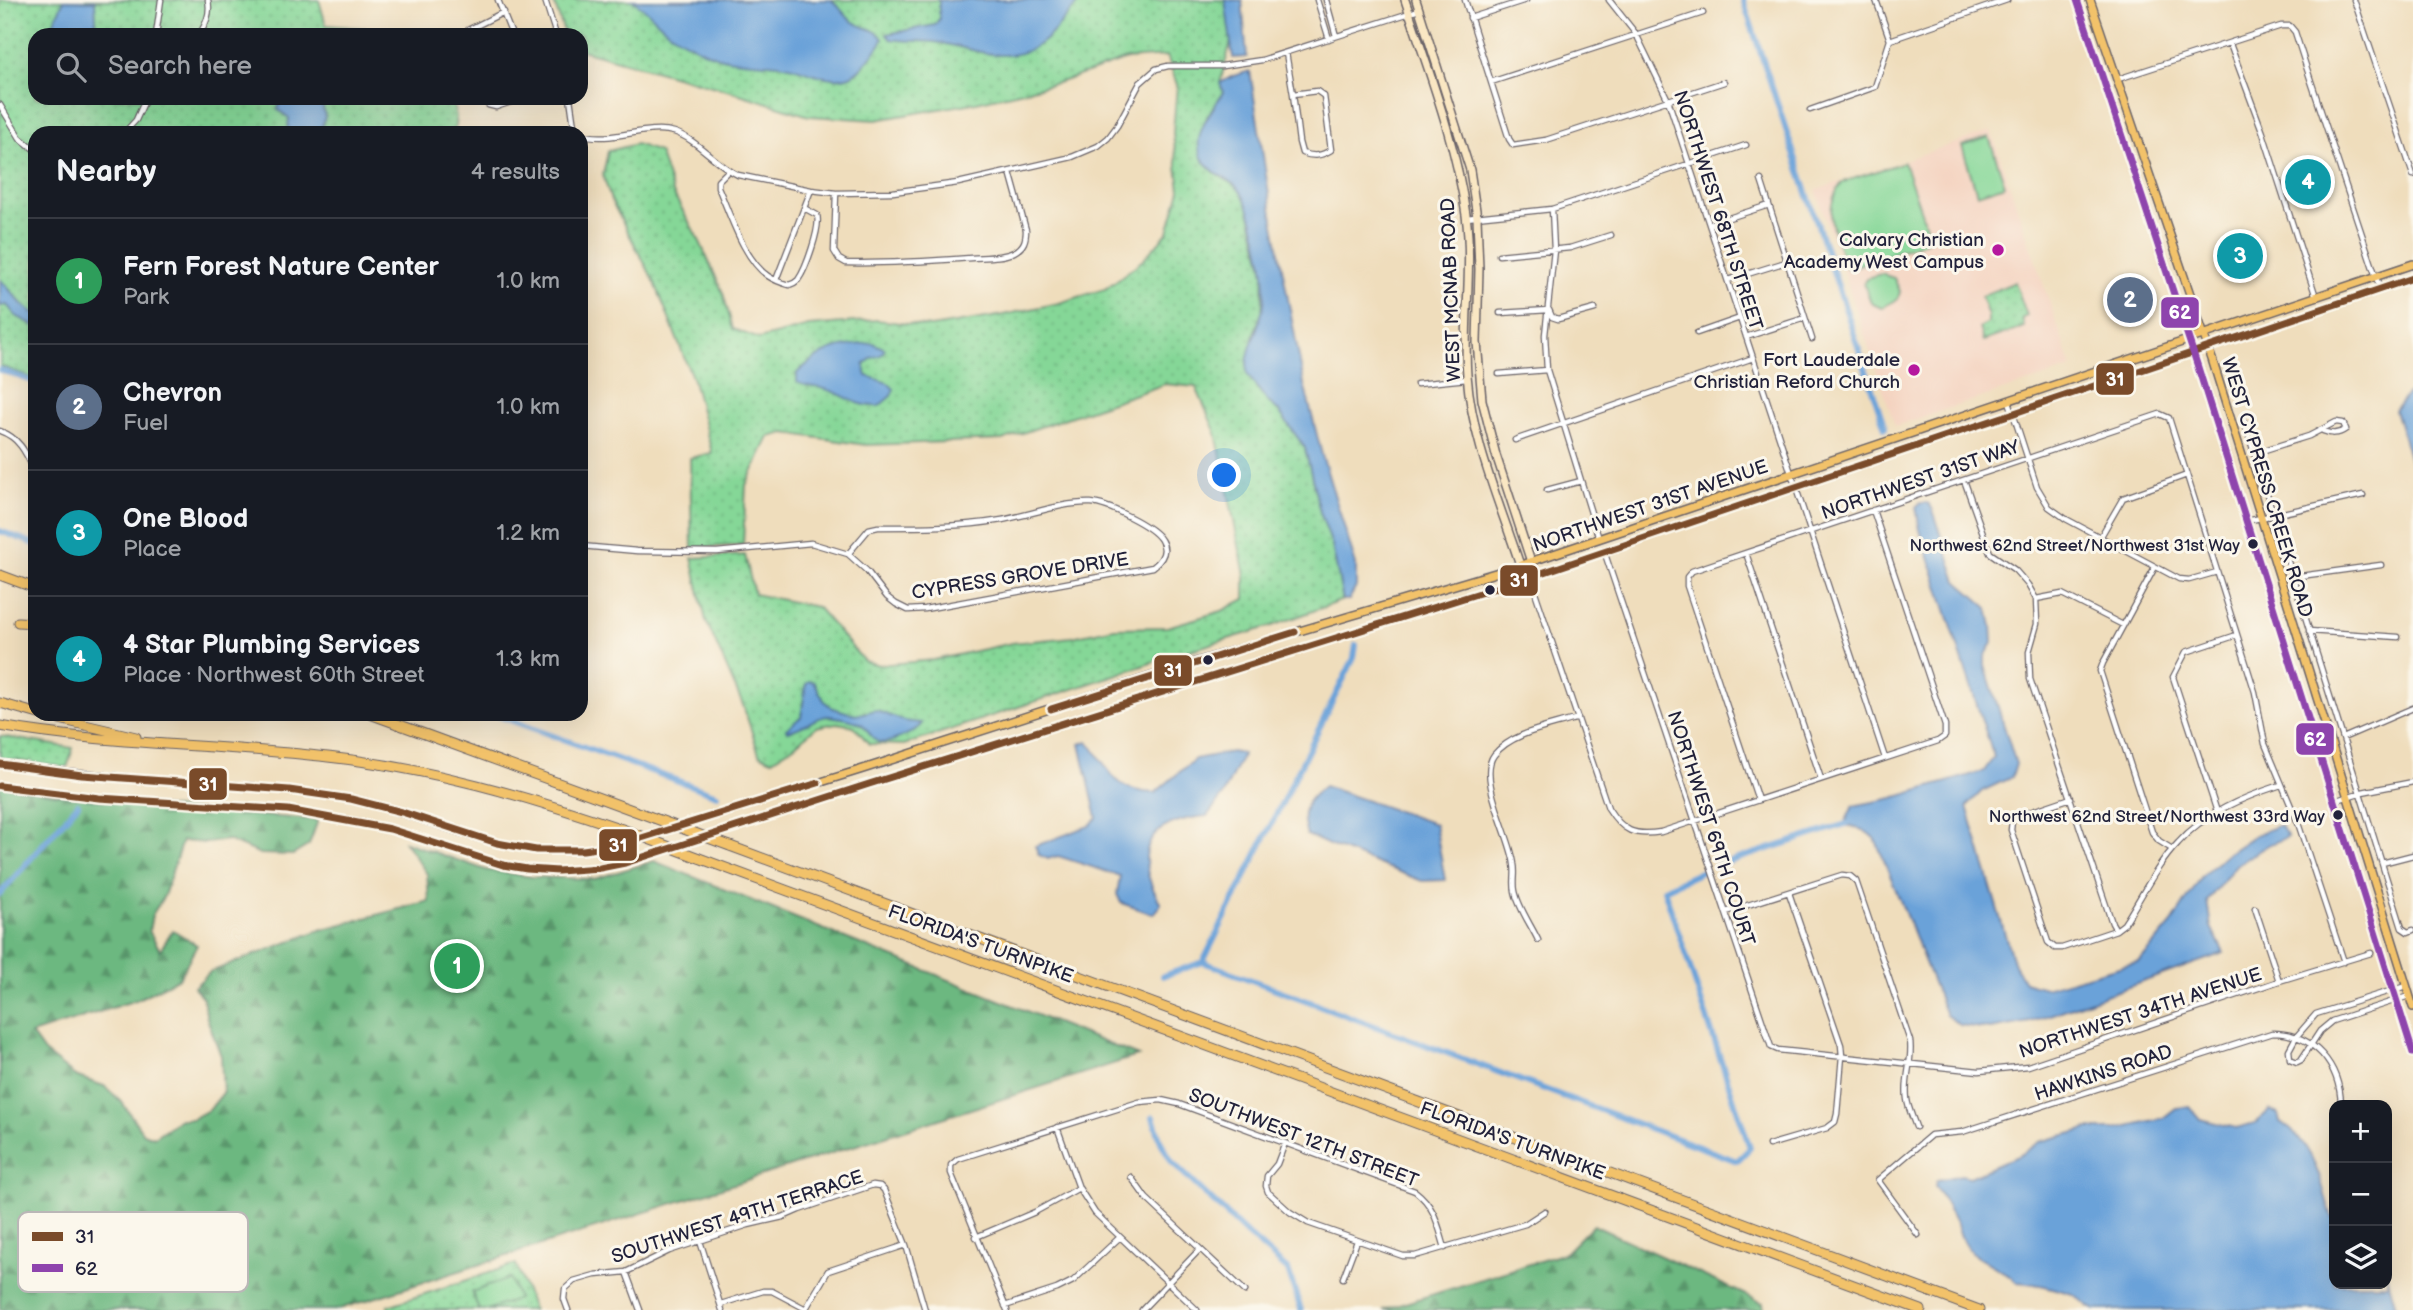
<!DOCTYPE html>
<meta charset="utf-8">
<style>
body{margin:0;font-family:"Balsamiq Sans",sans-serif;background:#242831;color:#f1f3f6}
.controls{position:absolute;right:21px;bottom:21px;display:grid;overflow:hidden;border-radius:14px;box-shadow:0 7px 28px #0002}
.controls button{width:63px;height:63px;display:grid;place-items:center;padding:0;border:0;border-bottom:2px solid #363941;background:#171b24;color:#f1f3f6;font:35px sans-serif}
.you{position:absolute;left:1225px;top:476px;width:24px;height:24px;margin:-18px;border:5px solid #fff;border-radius:50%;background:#1a73e8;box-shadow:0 0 0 10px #1a73e833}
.badge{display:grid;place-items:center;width:46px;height:46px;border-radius:50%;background:#d690ce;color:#fff;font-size:23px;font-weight:700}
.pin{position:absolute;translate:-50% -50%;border:4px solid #fff;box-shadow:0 2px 7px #0006}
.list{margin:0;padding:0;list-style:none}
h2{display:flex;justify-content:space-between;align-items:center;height:91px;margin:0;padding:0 28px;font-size:30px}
h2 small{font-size:23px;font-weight:400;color:#9ea1a6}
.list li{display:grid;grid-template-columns:46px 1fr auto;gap:21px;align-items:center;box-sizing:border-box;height:126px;padding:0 28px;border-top:2px solid #363941}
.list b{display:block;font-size:26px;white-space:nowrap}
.list p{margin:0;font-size:23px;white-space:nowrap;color:#9ea1a6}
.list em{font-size:23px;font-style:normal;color:#9ea1a6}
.icon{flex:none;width:38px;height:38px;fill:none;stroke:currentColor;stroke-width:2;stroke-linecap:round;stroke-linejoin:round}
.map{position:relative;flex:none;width:2413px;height:1310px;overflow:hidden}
.search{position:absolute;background:#171b24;box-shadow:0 7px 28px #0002;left:28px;top:28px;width:560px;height:77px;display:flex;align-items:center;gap:18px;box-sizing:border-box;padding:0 24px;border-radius:21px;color:#9ea1a6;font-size:26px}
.panel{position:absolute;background:#171b24;box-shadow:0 7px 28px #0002;left:28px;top:126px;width:560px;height:595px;border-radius:21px}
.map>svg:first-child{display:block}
.built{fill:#f4d3c0}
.grass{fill:url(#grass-dots);stroke:#547c69;stroke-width:2}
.forest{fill:url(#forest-firs);stroke:#476d5e;stroke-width:2}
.garden{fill:#85d797;stroke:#547c69;stroke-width:2}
.water{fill:#6ba2d9;stroke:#46628a;stroke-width:2}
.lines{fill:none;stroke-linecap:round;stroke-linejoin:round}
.canal{stroke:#6ba2d9;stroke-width:6}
.street-casing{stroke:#6a6368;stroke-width:7}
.secondary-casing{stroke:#6a6368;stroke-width:10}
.primary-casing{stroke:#6a6368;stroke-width:10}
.highway-casing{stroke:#6a6368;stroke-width:11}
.street{stroke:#fff;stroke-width:4.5}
.secondary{stroke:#fae7c3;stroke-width:7}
.primary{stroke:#f2c26a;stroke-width:7}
.highway{stroke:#f2c26a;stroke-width:9}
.highway-bridge-casing{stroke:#6a6368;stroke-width:11;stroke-linecap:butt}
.highway-bridge{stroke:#f2c26a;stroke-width:9}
.bus-1-casing{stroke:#fbf7ec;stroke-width:12}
.bus-2-casing{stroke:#fbf7ec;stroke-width:12}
.bus-1{stroke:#7a4b2a;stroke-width:7}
.bus-2{stroke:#8e44ad;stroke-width:7}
.poi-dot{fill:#b5179e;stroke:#fbf7ec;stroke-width:2.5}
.bus-dot{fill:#22223b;stroke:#fbf7ec;stroke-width:2.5}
.labels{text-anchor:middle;stroke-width:6;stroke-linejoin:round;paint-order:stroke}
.bus-label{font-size:17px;fill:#22223b;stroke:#fbf7ec;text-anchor:end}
.street-label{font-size:19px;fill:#22223b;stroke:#fbf7ec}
.poi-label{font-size:19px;fill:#22223b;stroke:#fbf7ec;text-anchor:end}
.key{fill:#fbf7ec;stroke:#bab7b7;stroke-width:2}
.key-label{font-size:19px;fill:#22223b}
.line-badge{stroke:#fbf7ec;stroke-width:2.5}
.badge-label{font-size:19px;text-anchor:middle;font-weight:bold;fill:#fff}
</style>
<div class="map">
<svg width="2413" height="1310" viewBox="0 0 2413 1310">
<defs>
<pattern id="grass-dots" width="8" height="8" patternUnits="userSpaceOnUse" patternTransform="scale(1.75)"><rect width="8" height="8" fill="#85d797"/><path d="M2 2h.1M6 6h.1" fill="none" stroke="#73b883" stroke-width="1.8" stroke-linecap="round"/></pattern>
<pattern id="forest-firs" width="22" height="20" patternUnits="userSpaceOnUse" patternTransform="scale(1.75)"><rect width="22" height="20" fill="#6cb880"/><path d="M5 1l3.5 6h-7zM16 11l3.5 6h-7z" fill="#58956a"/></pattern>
</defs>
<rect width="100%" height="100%" fill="#fbf7ec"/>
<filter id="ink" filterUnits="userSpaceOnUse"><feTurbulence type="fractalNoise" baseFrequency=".0143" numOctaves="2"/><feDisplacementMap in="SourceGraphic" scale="14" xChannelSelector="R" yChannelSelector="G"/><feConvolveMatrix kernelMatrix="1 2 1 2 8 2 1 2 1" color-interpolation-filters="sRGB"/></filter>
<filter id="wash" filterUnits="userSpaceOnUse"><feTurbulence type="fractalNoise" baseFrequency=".00686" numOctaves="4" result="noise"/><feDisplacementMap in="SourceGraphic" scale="28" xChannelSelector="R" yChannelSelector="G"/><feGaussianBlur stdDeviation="1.57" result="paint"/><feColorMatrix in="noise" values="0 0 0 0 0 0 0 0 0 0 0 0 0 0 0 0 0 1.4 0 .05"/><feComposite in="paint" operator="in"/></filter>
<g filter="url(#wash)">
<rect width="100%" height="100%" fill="#efddbc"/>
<path class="built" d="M1991,131l81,237 -177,58 -79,-236z"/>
<path class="grass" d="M0,0h319l7,25 49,4 8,6h-348v63h416l5,18 -2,17h-419v246l-35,-13z
M553,0h674l4,41 -11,42 3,9 -16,25 -7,18 13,36 25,17 9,13 17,72 -2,39 -9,24 3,51 22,23 27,38 15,64 12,33 11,55 -71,26 -88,26 -280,93 -35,-1 -15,-18 -17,-3 -21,4 -22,19 -22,14 -13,-6 -16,-49 -37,-84 -14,-63 53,-3 9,39 63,13 47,54 15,4 55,-5 78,-17 60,-6 42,-9 53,-1 55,-16 23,-12v-24l-29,-142 -20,-46 -31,-3 -163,56 -136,5 -81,-12 -16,4 -23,48 -3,60 -51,3 -2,-90 22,-5 -19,-73 -38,-97 -44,-83 -8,-25 5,-24 28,-7 23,8 14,41 27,49 23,51 10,36 26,10 50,-13 68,-6 54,7 67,-11 61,-13 46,-14 38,-29 25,-28 12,-42 -7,-57 4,-48 -10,-29 -40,3 -66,23 -93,22 -92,16 -67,-4 -79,-25 -149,-41v-15h-16z
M2015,282l12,34 -5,2 2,9 -41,14 -4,-13 9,-5v-7l-7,-20z
M0,736l73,12 -6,20 -67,-10z
M516,1264l17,46h-144l-1,-4z"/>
<path class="forest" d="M0,785c105,19 211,27 318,35l-9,25 -16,10 -33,-1 -33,-14 -20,3 -25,-2 -18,55 -12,19 -3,16 11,19 13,-20 24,15 -18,33 -43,22 -105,34 13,18 31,24 29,10 17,15 22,32 11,4 26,-18h12l18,-10 13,-16 -2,-37 -14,-38 -4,-20 -9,-11 16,-15 110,-42 109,-29 -2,-27 -22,-32 81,28 47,7 61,2 60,-18 484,195 -802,254h-336z
M1593,1225l170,78 1,7h-381l182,-57z"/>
<path class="garden" d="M1989,137l16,48 -28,9 -15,-48z
M1904,162l25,73 -3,7 -79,27c-10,-28 -28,-60 -4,-87z
M1881,274l13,4 6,13 -2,8 -17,9 -10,-5 -7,-20 2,-5z
M510,1278l8,21 -31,11h-8l-7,-18z"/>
<path class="water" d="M64,0l31,1 1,18 -2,16h-42v-9z
M632,0h199c9,6 13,15 21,21 10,7 26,8 31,18 -3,8 -23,32 -31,36 -22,11 -51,-9 -73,-11 -28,-3 -53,-1 -78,-14 -11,-6 -23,-11 -33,-19 -12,-10 -22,-23 -36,-31z
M939,0h142c-15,15 -28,37 -46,47 -31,19 -68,-1 -101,-5 -14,-2 -29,0 -43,-3l-4,-5 48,-9 4,-6z
M1225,0h17l5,57 -14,1z
M1250,71l22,143 32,170 18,71 34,110v22l-7,13h-6l-11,-55 -12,-33 -15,-64 -27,-38 -11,-9 -20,-27c-2,-22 10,-41 15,-62 4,-12 3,-26 2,-38 -2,-19 -13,-68 -24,-83 -6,-9 -17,-13 -25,-19 -34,-25 -7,-54 8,-80l-3,-9 13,-7z
M280,98h41l4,19 -5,16h-33l2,-15 -11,-8z
M0,279l23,26 12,9v12l-19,-10 -9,-11 -7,1z
M873,343l12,6 -4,6 -9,3 -8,7 3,11 21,7 6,6 -3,7 -12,10c-22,2 -34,-12 -54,-17 -10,-3 -19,-2 -28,-7v-9c27,-25 40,-27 76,-30z
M2413,392v78l-18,-60 12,-16z
M1920,503h8l5,7 24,71 31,27 4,18 1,17 -8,13v10l31,98 -4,13 -30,14 -15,15 47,159 10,17 21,6 95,-27 32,-38 30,-47 26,-23 27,-18 25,-10 8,12 -18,7 -34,21 -29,36 4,26 13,26 -194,69 -40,7 -30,-4 -14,-10 -71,-177 -12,-8 -19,-5 9,-19 40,-8 91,-27 10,-14 -74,-227 -4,-23z
M809,681l5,1 11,20 8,6 23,7 19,-5 29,11 18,2c-4,8 -33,22 -43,19 -8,-2 -11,-15 -19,-19 -8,-4 -24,-6 -32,-7 -12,0 -27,14 -41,15l-1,-2 15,-12 5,-33z
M1088,741c24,30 23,50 67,52l40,-34 37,-7 11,2 -20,41 -16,21c-61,5 -76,36 -46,88l-8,10 -32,-11 -4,-9 3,-18 -62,-20 -10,3 -9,-4 -4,-9 54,-20 8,-8 -17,-74z
M1324,786l111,38 10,56 -23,1 -93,-36 -22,-10c-8,-24 -2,-34 17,-49z
M2190,1107l10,12 36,9 19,-5 15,-13 8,4 2,8c34,20 40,58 51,93l3,4v65h53v-9l10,35h-301c-10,-3 -14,-12 -24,-16 -17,-6 -38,-11 -56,-12 -12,-14 -40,-22 -50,-36 -5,-6 -6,-14 -9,-21 -6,-14 -15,-27 -22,-40l2,-5 24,-5 9,2 50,-22 19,-13 49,-13h27l48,-11 13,-10z"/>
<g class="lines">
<path class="canal" d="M1743,0l142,428
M0,370l35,12
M0,531l35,13
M493,714l224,81
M1716,866l133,-43
M0,894l78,-90
M1203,962l534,199 13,-13 -86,-259 39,-18
M1163,976l40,-14 151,-304 2,-13
M1153,1117l8,25 11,20 75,72 41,36 13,40"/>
</g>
</g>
<g filter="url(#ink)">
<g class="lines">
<defs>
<path id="street" d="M498,0l14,35
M545,0l11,35
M1317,0l12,39
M1326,0l10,36
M1465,0l44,139 4,6 33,-5 178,-58
M1609,0l27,34 32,66 217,658
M1876,0l14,40
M2354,0l59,175
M1470,18l56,-18
M156,35l5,-35
M199,35c7,-11 12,-22 9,-35
M463,35l5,-5 36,-18
M2230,44l33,89 53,164
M1286,53l7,41
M2118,79l163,-53h9l5,6 9,28 76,229
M1491,82l212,-69
M1317,91l7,5 7,54c-10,6 -17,7 -29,3l-3,-11 -6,-48z
M483,98l5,7 8,2 27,-9
M570,98l5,35
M0,105l20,33 15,12
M1810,110l65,-23 15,-47 117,-40
M124,133l12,-13 10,-22
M547,133l11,-3 18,3
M581,134c29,10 65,-10 93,-2 23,7 42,33 64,43l73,15 25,3 57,-1 65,-9 114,-26 26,-11 10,-8 9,-12 23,-43 16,-14 12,-3h54l40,-6 157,-50
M728,171l-10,10v6c12,27 26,73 50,89 6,4 14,7 21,9 4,-1 6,-2 9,-5 8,-11 23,-53 19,-65l-13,-7
M1761,180l51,159
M836,193l-2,58 5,8 7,4c42,1 84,-2 125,-5 14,-1 31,0 43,-6 10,-5 12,-12 12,-22l-16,-58
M1552,209l2,41 -9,85 2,35 52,169
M1466,218l86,-9 194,-64
M1710,224l59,-19
M1499,255l71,-7 41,-13
M776,280l35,-90
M1728,280l58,-18
M1500,313l49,-3 3,7 6,2 37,-10
M1697,333l43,-15
M1746,337l59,-19
M1499,374l48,-4
M1417,384l50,-5
M2009,401l28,86 12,20 17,12 113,60 10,1 28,-8
M2243,417l159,511 6,4 5,-2
M0,431c20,7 26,22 35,41
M1515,440l238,-82
M2255,453l54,-17 27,-14 7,1 3,6c-8,6 -15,5 -23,2
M1964,480l26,73 25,17 13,15 8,14 1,25 -8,28 1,27 82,244 4,7
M1547,490l34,-9
M2247,521l116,-26
M2101,536l22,-38 64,-23
M581,546l56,5 80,1 94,-9 37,11 19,17 20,26 9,7 12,6 17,-1 228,-42c9,-7 15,-16 8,-27 -8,-14 -54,-36 -70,-37 -29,-1 -61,12 -89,17 -41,7 -82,7 -124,7l-9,2 -21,25
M1604,551l167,496 7,3 201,21 49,-5 251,-85 92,-28
M1746,553l75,226
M2155,567l-52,96 -3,8 52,161 7,9 13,8
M1530,577l78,231c15,24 26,28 53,24l277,-91 7,-5v-10l-72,-216
M2293,577l88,-12
M2036,599l26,-5 61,31
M2309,631l89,6
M2343,738l70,-30
M2071,798l-53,18 -6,5 -1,9 37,112 7,6h7l54,-18 8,-6c17,-26 32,-58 54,-81 26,-30 66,-46 103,-58
M1758,800l-71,-214v-9l5,-6 468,-157 9,4 86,274 10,52 33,79 46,139
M2334,801l28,-9 51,-10
M2217,812l-44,-135 13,-25 51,-17
M2382,863l31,-8
M2255,908l24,73
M1726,912l116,-37 8,1 6,5 54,160c3,19 -6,38 -3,58 1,9 6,19 9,28
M1538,940c-7,-15 -20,-33 -23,-49 -2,-9 1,-18 -1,-27 -3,-27 -37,-87 -20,-109 18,-23 57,-28 84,-37
M2406,986l-90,28 -20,23 -7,13 1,9 7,3 4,-2 19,-29 12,-10 77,-25
M1057,1127l22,61 16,25 102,97
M1285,1143l-8,21 -10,12 -1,10 2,6 22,20 18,11 95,33h12l110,-32 20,-13
M1769,1145l58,-17 8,-6 2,-8 5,-58 -1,-11 -52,-152
M1131,1177l15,21 99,93
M1918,1235l-40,-55 53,-45 31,-3 310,-99c42,0 68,32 69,72
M976,1237l59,-25 44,-24
M700,1241l22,69
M626,1272l14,38
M1343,1278l14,-37
M721,1304l42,-13h9l34,18
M1005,1306l52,-17 16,-8 47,-44
M568,1310l-4,-11 1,-10 9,-8 21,-6 31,-3 43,-21 79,-26 35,-8 16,-7 74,-25 7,1 4,4 22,55 19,65
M805,1310l23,-39 78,-26
M1007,1310l-56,-137v-8l7,-6 181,-57 22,-2 18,4 236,87c20,15 23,34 30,57
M1142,1310l58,-61"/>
<path id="secondary" d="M1405,0c23,70 51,142 61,215 7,54 -3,107 1,160 5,66 33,129 53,190l10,11
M1416,0l54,170 7,47 2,52 -2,73 5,58 14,55 35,107 -1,14"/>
<path id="primary" d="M2077,0l120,364 216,689
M2090,0l122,359 201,648
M0,764c60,8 120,14 180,18 57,4 114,6 170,17 63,12 121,43 185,51 28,3 56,-1 84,-5l244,-76 332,-107 317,-94 901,-304
M0,786l99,12 189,12 102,19 113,36 24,4 31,2 42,-3 25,-5 244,-79 649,-203 895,-303"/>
<path id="highway" d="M0,575l35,13
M18,622l17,1
M0,703l35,10
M38,714l98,23
M370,714l284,104
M0,726c108,19 219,18 328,31 101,11 198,39 294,72
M730,846l1249,464
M699,858l1222,452"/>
</defs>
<use href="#street" class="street-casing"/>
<use href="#secondary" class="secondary-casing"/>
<use href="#primary" class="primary-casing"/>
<use href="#highway" class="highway-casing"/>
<use href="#street" class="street"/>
<use href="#secondary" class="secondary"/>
<use href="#primary" class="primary"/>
<use href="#highway" class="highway"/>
<defs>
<path id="highway-bridge" d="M654,818l76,28
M622,829l77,29"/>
</defs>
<use href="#highway-bridge" class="highway-bridge-casing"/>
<use href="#highway-bridge" class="highway-bridge"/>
<defs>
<path id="bus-1" d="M1051,709l244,-77
M0,764l82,11 207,15 62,9 51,13 95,31 39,7h47l36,-5 199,-62
M0,786l99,12 189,12 102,19 113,36 24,4 31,2 42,-3 25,-5 244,-79 649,-203 895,-303"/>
<path id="bus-2" d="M2077,0l120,364 216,689"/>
</defs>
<use href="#bus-1" class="bus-1-casing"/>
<use href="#bus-2" class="bus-2-casing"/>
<use href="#bus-1" class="bus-1"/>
<use href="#bus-2" class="bus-2"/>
</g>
</g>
<g class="poi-dot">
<circle cx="1998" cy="250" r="7"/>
<circle cx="1914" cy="370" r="7"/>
</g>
<g class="bus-dot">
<circle cx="2253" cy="544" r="6"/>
<circle cx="1490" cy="590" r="6"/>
<circle cx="1208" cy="660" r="6"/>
<circle cx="2338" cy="815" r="6"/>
</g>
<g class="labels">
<g class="bus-label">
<text x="2240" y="551">Northwest 62nd Street/Northwest 31st Way</text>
<text x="2325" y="822">Northwest 62nd Street/Northwest 33rd Way</text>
</g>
<g class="street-label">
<text transform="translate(1719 210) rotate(72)" y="7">NORTHWEST 68TH STREET</text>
<text transform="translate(1450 290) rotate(-92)" y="7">WEST MCNAB ROAD</text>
<text transform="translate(1920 479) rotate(-19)" y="7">NORTHWEST 31ST WAY</text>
<text transform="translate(2268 487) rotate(73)" y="7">WEST CYPRESS CREEK ROAD</text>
<text transform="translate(1650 505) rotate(-19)" y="7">NORTHWEST 31ST AVENUE</text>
<text transform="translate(1020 575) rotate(-9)" y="7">CYPRESS GROVE DRIVE</text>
<text transform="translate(1712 828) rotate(72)" y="7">NORTHWEST 69TH COURT</text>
<text transform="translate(981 943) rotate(20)" y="7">FLORIDA'S TURNPIKE</text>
<text transform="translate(2140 1012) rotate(-18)" y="7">NORTHWEST 34TH AVENUE</text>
<text transform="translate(2103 1072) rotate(-18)" y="7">HAWKINS ROAD</text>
<text transform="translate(1304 1137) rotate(21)" y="7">SOUTHWEST 12TH STREET</text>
<text transform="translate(1513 1140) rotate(20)" y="7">FLORIDA'S TURNPIKE</text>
<text transform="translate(737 1216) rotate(-18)" y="7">SOUTHWEST 49TH TERRACE</text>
</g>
<g class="poi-label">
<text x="1984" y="246">Calvary Christian<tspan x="1984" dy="22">Academy West Campus</tspan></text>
<text x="1900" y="366">Fort Lauderdale<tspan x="1900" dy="22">Christian Reford Church</tspan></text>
</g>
</g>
<rect x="18" y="1212" width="230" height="80" rx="10" class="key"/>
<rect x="32" y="1232" width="31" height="9" fill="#7a4b2a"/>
<rect x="32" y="1264" width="31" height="8" fill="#8e44ad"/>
<g class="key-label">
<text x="75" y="1243">31</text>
<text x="75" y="1275">62</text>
</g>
<g class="line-badge">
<rect x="2160" y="296" width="40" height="33" rx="7" fill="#8e44ad"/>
<rect x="2095" y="362" width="40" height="34" rx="7" fill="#7a4b2a"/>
<rect x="1499" y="564" width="40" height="33" rx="7" fill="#7a4b2a"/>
<rect x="1153" y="654" width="40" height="33" rx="7" fill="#7a4b2a"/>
<rect x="2295" y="722" width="40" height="34" rx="7" fill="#8e44ad"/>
<rect x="188" y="767" width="40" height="34" rx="7" fill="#7a4b2a"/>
<rect x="598" y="828" width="40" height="34" rx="7" fill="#7a4b2a"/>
</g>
<g class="badge-label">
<text x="2180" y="319">62</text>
<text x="2115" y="386">31</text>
<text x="1519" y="587">31</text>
<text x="1173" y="677">31</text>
<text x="2315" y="746">62</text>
<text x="208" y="791">31</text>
<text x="618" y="852">31</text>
</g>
</svg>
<div class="controls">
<button>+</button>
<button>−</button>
<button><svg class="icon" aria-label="layers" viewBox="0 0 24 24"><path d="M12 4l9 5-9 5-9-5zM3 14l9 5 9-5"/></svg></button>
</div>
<div class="you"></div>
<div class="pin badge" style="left:457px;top:966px;background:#2e9e5b">1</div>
<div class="pin badge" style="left:2130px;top:300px;background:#5c6f8a">2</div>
<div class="pin badge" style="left:2240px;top:256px;background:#0f9aa8">3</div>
<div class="pin badge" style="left:2308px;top:182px;background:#0f9aa8">4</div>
<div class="search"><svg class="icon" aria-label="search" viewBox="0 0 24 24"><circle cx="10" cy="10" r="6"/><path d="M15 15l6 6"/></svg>Search here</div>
<section class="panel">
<h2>Nearby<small>4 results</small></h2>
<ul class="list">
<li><span class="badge" style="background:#2e9e5b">1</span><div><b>Fern Forest Nature Center</b><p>Park</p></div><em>1.0 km</em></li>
<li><span class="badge" style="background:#5c6f8a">2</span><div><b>Chevron</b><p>Fuel</p></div><em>1.0 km</em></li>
<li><span class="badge" style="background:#0f9aa8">3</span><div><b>One Blood</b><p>Place</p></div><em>1.2 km</em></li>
<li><span class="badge" style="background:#0f9aa8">4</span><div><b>4 Star Plumbing Services</b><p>Place · Northwest 60th Street</p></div><em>1.3 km</em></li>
</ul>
</section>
</div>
